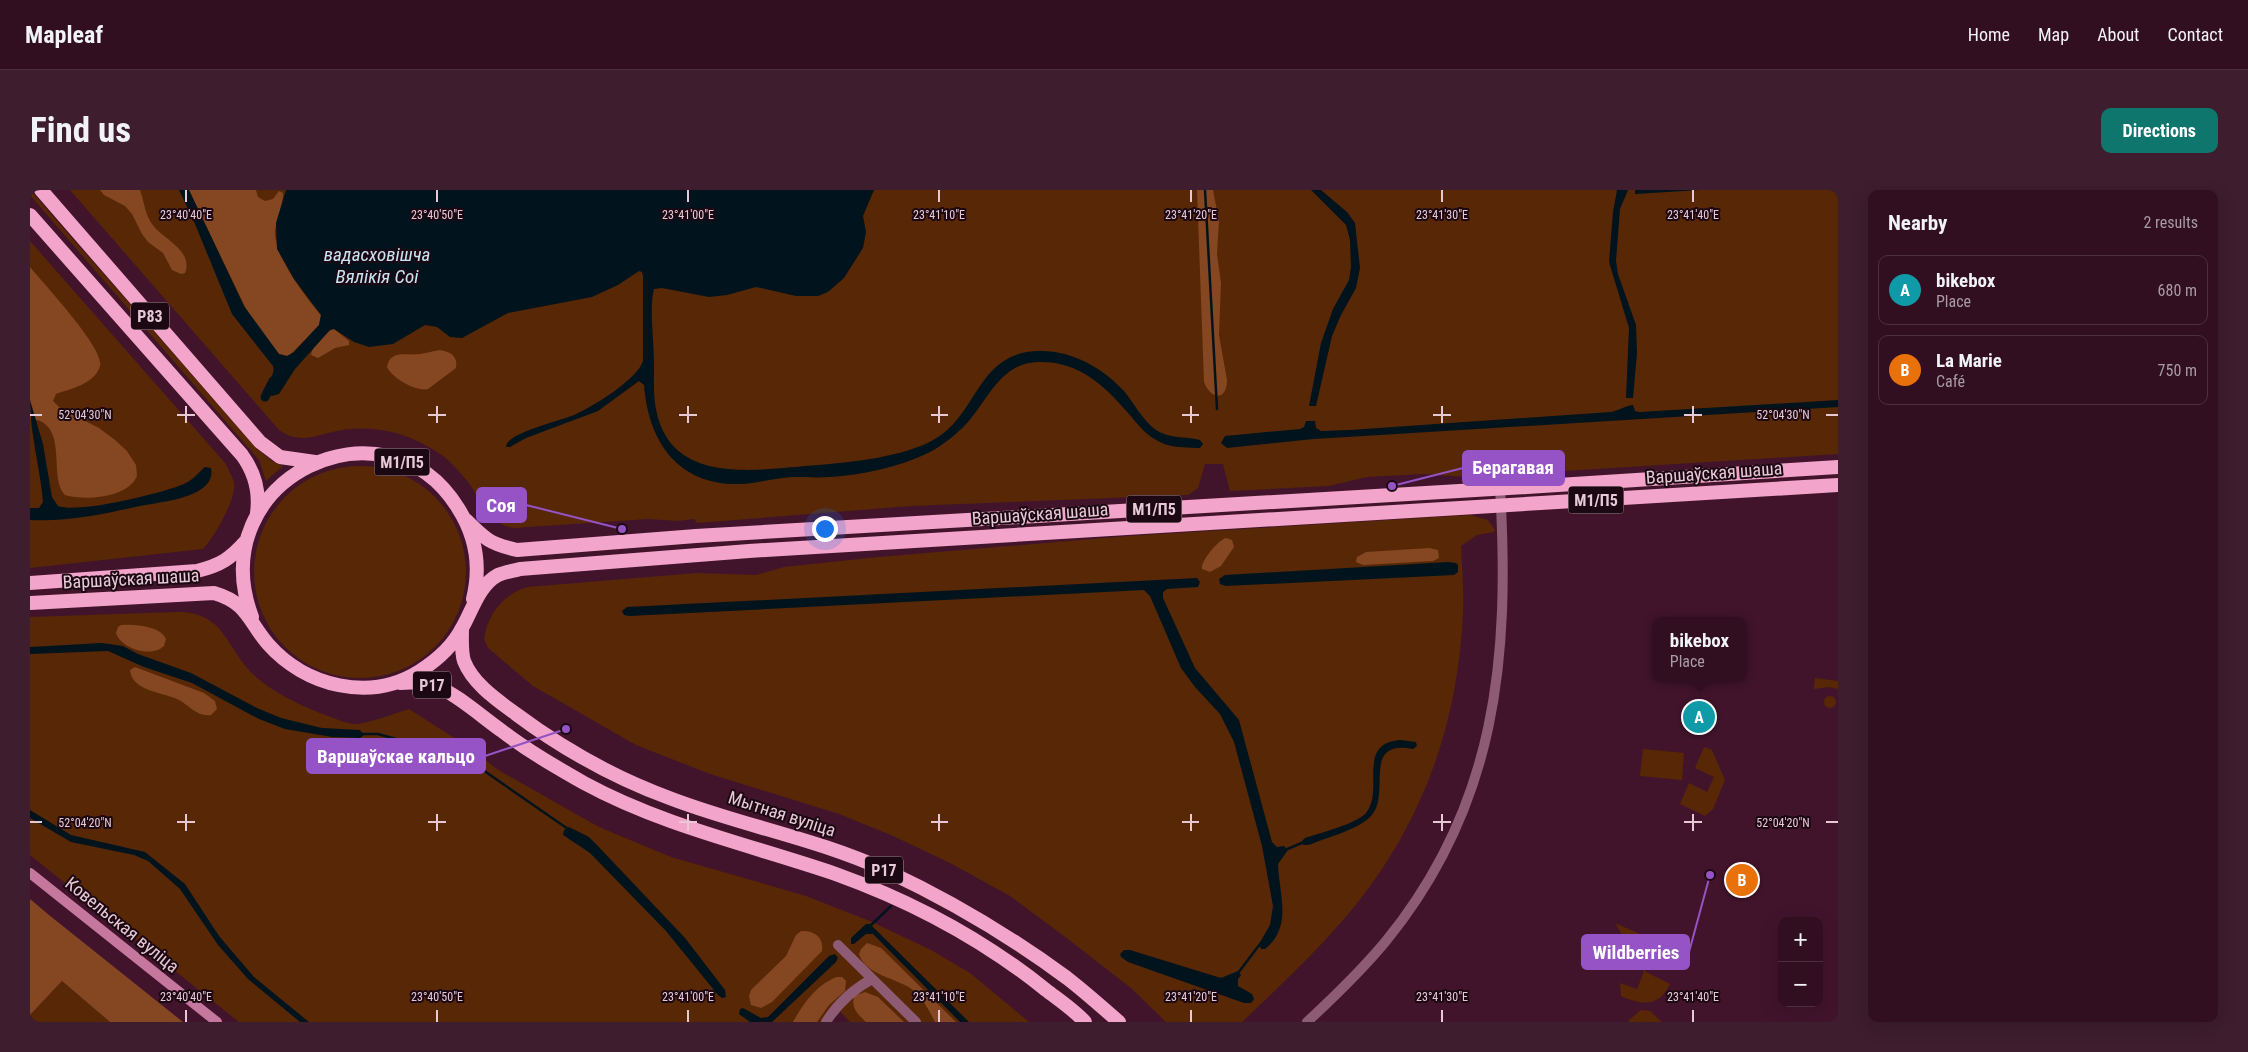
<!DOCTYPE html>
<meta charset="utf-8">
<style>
body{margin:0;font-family:"Roboto Condensed",sans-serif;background:#3d1d2e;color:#f1f3f6}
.controls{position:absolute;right:15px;bottom:15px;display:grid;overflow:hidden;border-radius:10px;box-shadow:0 5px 20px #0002}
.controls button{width:45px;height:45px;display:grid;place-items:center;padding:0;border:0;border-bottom:1px solid #4c2f3f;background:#310f21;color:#f1f3f6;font:25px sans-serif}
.you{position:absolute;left:794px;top:338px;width:18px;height:18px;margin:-12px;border:4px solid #fff;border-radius:50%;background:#1a73e8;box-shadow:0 0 0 8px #1a73e833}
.badge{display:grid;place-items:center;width:32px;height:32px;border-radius:50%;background:#0f766e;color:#fff;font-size:16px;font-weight:700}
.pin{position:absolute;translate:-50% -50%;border:2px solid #fff;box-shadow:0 1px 5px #0006}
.popup{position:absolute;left:1622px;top:427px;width:95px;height:65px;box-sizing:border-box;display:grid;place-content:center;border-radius:10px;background:#310f21;filter:drop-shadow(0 1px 4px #0005);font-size:16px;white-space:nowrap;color:#a89ca5}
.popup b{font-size:19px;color:#f1f3f6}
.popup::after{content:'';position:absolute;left:50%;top:100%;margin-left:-10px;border:10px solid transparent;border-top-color:#310f21}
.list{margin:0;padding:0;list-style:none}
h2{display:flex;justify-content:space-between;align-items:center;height:65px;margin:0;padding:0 20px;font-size:21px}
h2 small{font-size:16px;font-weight:400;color:#a89ca5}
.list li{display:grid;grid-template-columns:32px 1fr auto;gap:15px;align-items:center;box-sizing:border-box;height:70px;margin:0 10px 10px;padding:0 10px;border:1px solid #4c2f3f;border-radius:10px}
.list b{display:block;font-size:19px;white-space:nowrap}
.list p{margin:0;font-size:16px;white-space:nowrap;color:#a89ca5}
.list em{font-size:16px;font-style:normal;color:#a89ca5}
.map{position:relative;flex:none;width:1808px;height:832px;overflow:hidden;border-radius:10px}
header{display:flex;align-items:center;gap:30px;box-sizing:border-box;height:70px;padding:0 25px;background:#310f21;border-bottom:1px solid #4c2f3f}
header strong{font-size:24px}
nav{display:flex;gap:28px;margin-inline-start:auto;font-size:18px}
.intro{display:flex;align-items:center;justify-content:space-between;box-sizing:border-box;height:120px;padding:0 30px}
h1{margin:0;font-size:35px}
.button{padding:12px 22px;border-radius:10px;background:#0f766e;color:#fff;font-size:18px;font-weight:700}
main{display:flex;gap:30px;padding:0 30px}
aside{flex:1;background:#310f21;border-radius:10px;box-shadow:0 5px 20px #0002}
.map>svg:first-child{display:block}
.green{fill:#582705}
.forest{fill:#844722}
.water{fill:#01141d}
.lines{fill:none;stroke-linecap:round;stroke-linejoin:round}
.stream{stroke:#01141d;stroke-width:2.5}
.canal{stroke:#01141d;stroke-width:9}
.minor{stroke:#8d5b73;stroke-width:10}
.secondary{stroke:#c6779d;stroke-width:10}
.trunk{stroke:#f2a4ca;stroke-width:14}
.ticks{fill:none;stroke:#e7c9d6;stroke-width:2}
.labels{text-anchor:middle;stroke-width:4;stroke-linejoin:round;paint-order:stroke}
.shield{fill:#1c0812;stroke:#aa8f9b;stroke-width:1}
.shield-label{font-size:16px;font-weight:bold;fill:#e7c9d6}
.street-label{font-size:18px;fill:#e7c9d6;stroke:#1c0812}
.water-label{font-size:19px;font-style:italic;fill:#c7e5f5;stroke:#1c0812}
.ticks-label{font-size:12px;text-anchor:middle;fill:#e7c9d6;stroke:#1c0812;stroke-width:4;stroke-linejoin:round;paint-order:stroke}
.leader{fill:none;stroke:#9653c5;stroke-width:2}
.callout-dot{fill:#9653c5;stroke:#1c0812;stroke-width:2}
.callout{fill:#9653c5;stroke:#9653c5;stroke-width:2}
.callout-label{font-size:19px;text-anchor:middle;font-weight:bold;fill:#fff}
</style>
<header>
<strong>Mapleaf</strong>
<nav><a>Home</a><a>Map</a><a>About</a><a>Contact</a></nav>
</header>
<div class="intro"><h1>Find us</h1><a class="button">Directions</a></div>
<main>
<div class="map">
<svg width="1808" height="832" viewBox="0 0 1808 832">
<rect width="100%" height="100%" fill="#41142c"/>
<path class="green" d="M0,0l227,259 15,12 11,5 -17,15 -7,-21 -229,-265z
M40,0h1768v264l-370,23 -46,-3 -55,3 -38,9 -99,5 -7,-27h-18l-7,24 -10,7 -277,11 -214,17 -3,-4 -16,2 -30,-2 -134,9c-26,-4 -32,-27 -46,-46 -5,-6 -10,-12 -15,-17 -10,-11 -25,-19 -38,-25 -19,-9 -43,-13 -64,-11 -27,1 -47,19 -72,1z
M0,51l196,223c2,6 6,12 8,18 3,16 -20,56 -31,67l-173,19z
M224 382a106 106 0 1 1 212 0a106 106 0 1 1-212 0Z
M1440,325l18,5 7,10 -1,2 -17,3 -16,11c1,22 3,45 2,67 -5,112 -41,212 -113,299 -33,39 -71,75 -108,110h-76l-35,-34 -67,-52 -54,-40 -60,-33 -59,-28 -52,-21 -129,-40 -74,-29 -103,-59 -45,-38 -4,-9c4,-25 19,-45 44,-52l169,-14 59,2 28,-8 94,-10 250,-21z
M147,422c49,0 48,36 78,64 20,18 45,29 70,39 9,3 23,10 33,9 17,-3 35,-10 51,-15l50,32 41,30 99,56 72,30 135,39 64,25 61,29 39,23 59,49h-179l-14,-15 -10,15h-587l-209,-167v-238z
M1785,488l23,3v8l-9,-2 -15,2z
M1794 512a6 6 0 1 1 12 0a6 6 0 1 1-12 0Z
M1674,557l8,3 13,30 -12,29 -8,7 -25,-12 9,-21 18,9 7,-15 -19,-9z
M1613,559l41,4 -2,27 -42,-4z
M1585,733l68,30 -39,18 26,13c-12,24 -28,21 -49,12l-1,-13 17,6 7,-17z
M32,791l48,41h-80v-7z
M1611,820l9,1 12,11h-33v-2z"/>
<path class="forest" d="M70,0h40c4,11 5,24 12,34 10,15 42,26 33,49l-4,1 -9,-4 -9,-17 -15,-11 -6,-8 -10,-20 -7,-8 -21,-11z
M159,0h67l2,7 7,4 8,-2 6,-8 4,2c1,9 -7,27 -8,38 -1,24 30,66 46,84l-2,10 -29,30 -3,1 -8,-2 -31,-41z
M1167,0h16l6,31 -2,33 4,29 -2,52 8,45c0,21 -16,20 -23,2z
M0,77c13,16 75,82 70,99 -5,18 -30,23 -44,28l-3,7 8,8 38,19 16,12 12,11 9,14 1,11c-9,22 -52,25 -72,19 -15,-15 -1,-56 -20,-71 -4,-4 -10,-4 -15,-6z
M304,139l15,12v4l-14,3 -17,10 -7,-3c2,-10 14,-24 23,-26z
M410,160c11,2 18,6 16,18l-28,21c-12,3 -36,-11 -41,-22 3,-18 20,-11 33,-13 7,-1 13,-3 20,-4z
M1196,348l6,2 2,7 -13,19 -11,6 -8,-3c-2,-7 16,-29 24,-31z
M1399,358l9,2 1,8 -6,3 -70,4 -7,-3 1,-5 9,-5z
M91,435c12,-1 40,1 45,14l-2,7c-12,12 -43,3 -48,-13l2,-6z
M105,477l69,26 11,8 2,8 -6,6c-14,2 -21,-9 -32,-15 -15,-8 -47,-8 -49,-30z
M0,709l19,16 134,107h-73l-48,-41 -32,34z
M771,741c13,-1 23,6 21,20l-50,51 -11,6 -10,-3 -2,-9 2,-6 35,-34 10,-21z
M837,753l14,5 75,74h-21c-6,-12 -12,-23 -22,-32 -16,-12 -48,-15 -54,-36l2,-5z
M807,787h5l4,4 -1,10 -16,14 -12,17h-24c10,-18 24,-38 44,-45z
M835,802l13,5 26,25h-38c-8,-8 -15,-13 -12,-26z"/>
<path class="water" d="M149,0h10l55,116 35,48 8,2 7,-4 25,-27 2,-10 -27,-36 -17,-30 -1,-26 10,-33h588l-11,26 3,16 -3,16 -19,30 -16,14 -10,4h-22l-40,-9 -29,8 -18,2 -47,-9 -8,1c-5,17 0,54 0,73 0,16 -1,32 2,47 15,79 104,60 162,56 35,-3 86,-8 117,-26 44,-26 42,-87 104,-88 32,-1 64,17 85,40 10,12 19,30 32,39 13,9 29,6 44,10l3,4 -3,4h-3c-13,-1 -26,0 -37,-6 -13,-6 -22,-17 -31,-28 -24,-28 -50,-53 -90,-52 -38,0 -51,38 -72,61 -10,11 -25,23 -39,30 -29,14 -66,22 -98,24 -13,1 -25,0 -38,0 -20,1 -39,8 -60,7 -57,-2 -84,-46 -88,-99l-5,-4 -41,30 -72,27 -16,9h-4c0,-14 54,-26 68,-32 18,-8 63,-35 69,-54v-85l-1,-4 -3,-1 -21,14 -26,12 -84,16 -46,25 -12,-1 -13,-10 -12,-2 -32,19 -24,3 -15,-5 -20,-13 -4,1 -35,39 -16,25 -7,2 -6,-6c0,-9 10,-15 7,-24l-41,-52 -37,-90z
M1281,0h10l26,22 8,11 5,45 -4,20 -15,27 -9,21 -16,70h-7l12,-63 12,-34 16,-29 2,-13 -1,-27 -4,-15z
M1587,0h11l-8,19 -4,52 2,13 18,51 1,28 -4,45h-7l3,-70 -20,-66 4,-50z
M1605,0h65l-65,4z
M0,210l13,44 9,53 6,9c20,8 105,-13 126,-22 9,-4 14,-11 21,-17l6,1c6,30 -52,34 -71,38 -37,8 -71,16 -110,14v-12h9l4,-6c-3,-35 -13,-68 -13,-102z
M1808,210v7l-524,32 -87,9 -6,-5 4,-7 75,-7 4,-2 2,-6h9l1,7 5,3 29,-1 261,-18c9,-2 13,-6 22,-7l2,6 5,1z
M1418,372l8,1 2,2v7l-4,3 -228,11 -6,-2 -1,-5 6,-4z
M1167,388l3,4 -2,5 -31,2 -4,3v6l32,70 44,52 33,122 5,5 7,-1 4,4 -10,14c1,30 15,63 -13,85h-4l-2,-5 11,-19 3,-19 -11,-60 -28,-104 -14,-28 -25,-27 -14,-19 -31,-72 -6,-6 -515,26 -5,-1 -2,-4 5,-4z
M72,453l21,3 15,8 53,19 66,35 24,10 41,10 38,2 4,5 -4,3 -28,-1 -47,-8 -26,-10 -67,-36 -48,-16 -36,-16 -78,3v-7z
M1371,550l15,2 1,4 -4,3c-52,-10 -22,43 -41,66 -11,14 -47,23 -63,30h-6l-1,-4 3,-3c15,-5 51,-14 61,-25 19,-23 -11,-70 35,-73z
M0,620l41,25 74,17 40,32 34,52 35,41 55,45h-9l-52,-43 -30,-34 -38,-56 -32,-28 -14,-6 -63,-13 -41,-24z
M539,637l20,10 7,7 89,94 40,52 1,7 -4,1 -4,-3 -52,-64 -76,-78 -27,-18 1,-5z
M836,734h4l99,98h-9l-87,-88h-7l-12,10h-3v-6z
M1094,760h6l91,28 17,-7 3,4 -3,4v7l14,8 2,5 -3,4h-7l-116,-41 -7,-5 -1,-3z
M805,764l3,4 -2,4 -64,60h-22l-11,-8 1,-5 3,-1 18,10 7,-1 61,-61z"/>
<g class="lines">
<path class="stream" d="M1175,0l12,219
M332,544h16l89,25 101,70
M1255,660l19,-8
M839,737l22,-21
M1208,783l22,-29"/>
<path class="canal" d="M235,207l8,-16"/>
<path class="minor" d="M808,755l78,77
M796,832c12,-19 26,-32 46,-43
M1277,832c27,-25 55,-52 79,-81 111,-136 124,-284 114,-453"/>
<path class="secondary" d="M0,683l187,149"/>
<path class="trunk" d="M11,0l219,252 20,15 35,5
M0,25l212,240c13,18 18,36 15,58
M436,330c19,19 24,24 51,30l179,-14 831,-49 311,-20
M0,393l167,-12c24,-6 33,-12 49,-30
M0,413l184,-10c34,10 34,28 54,51 37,42 102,59 152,27 17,-11 33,-25 42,-43 10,-17 17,-43 36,-53 7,-3 15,-4 22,-6l229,-18 1089,-66
M222,427c-52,-139 134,-226 206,-109 18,28 23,59 15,91
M432,439c0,10 -1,22 2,32 9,23 33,39 52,53 47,35 101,65 156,85 71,27 146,40 215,72 64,30 123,65 180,107 18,14 35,29 52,44
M370,493c12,-1 26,-1 38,4 17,6 48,33 64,44 26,20 54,36 82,52 79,43 167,62 252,91 75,27 148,66 210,116 13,10 28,20 39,32"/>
</g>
<path class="ticks" d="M156,0v12M407,0v12M658,0v12M909,0v12M1161,0v12M1412,0v12M1663,0v12M156,216v17M407,216v17M658,216v17M909,216v17M1161,216v17M1412,216v17M1663,216v17M0,225h12M147,225h18M398,225h18M649,225h18M901,225h17M1152,225h17M1403,225h18M1654,225h18M1796,225h12M156,624v17M407,624v17M658,624v17M909,624v17M1161,624v17M1412,624v17M1663,624v17M0,632h12M147,632h18M398,632h18M649,632h18M901,632h17M1152,632h17M1403,632h18M1654,632h18M1796,632h12M156,820v12M407,820v12M658,820v12M909,820v12M1161,820v12M1412,820v12M1663,820v12"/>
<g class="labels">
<g class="shield">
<rect x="101" y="112.5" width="38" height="27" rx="4"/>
<rect x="344.5" y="258.5" width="55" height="27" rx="4"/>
<rect x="1538.5" y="296.5" width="55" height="27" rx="4"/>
<rect x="1096.5" y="305.5" width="55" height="27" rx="4"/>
<rect x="383" y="481.5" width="38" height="27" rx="4"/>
<rect x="835" y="666.5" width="38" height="27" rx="4"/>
</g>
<g class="shield-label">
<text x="120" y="132">Р83</text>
<text x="372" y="278">М1/П5</text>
<text x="1566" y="316">М1/П5</text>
<text x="1124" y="325">М1/П5</text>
<text x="402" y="501">Р17</text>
<text x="854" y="686">Р17</text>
</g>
<g class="street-label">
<text transform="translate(1684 283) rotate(-4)" y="6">Варшаўская шаша</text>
<text transform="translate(1010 324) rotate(-4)" y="6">Варшаўская шаша</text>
<text transform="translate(101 389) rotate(-3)" y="6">Варшаўская шаша</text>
<text transform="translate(752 624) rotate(18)" y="6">Мытная вуліца</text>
<text transform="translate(92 735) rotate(39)" y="6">Ковельская вуліца</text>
</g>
<g class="water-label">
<text x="347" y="71">вадасховішча<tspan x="347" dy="22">Вялікія Соі</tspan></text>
</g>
</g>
<g class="ticks-label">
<text x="156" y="29">23°40'40"E</text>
<text x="407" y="29">23°40'50"E</text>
<text x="658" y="29">23°41'00"E</text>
<text x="909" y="29">23°41'10"E</text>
<text x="1161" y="29">23°41'20"E</text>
<text x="1412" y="29">23°41'30"E</text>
<text x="1663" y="29">23°41'40"E</text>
<text x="55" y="229">52°04'30"N</text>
<text x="1753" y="229">52°04'30"N</text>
<text x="55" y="637">52°04'20"N</text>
<text x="1753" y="637">52°04'20"N</text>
<text x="156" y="811">23°40'40"E</text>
<text x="407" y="811">23°40'50"E</text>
<text x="658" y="811">23°41'00"E</text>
<text x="909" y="811">23°41'10"E</text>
<text x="1161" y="811">23°41'20"E</text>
<text x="1412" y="811">23°41'30"E</text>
<text x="1663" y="811">23°41'40"E</text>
</g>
<path class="leader" d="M1362 296L1433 278M592 339L496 315M536 539L455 566M1680 685L1659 762"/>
<g class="callout-dot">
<circle cx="1362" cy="296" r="5"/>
<circle cx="592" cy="339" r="5"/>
<circle cx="536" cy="539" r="5"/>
<circle cx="1680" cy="685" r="5"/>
</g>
<g class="callout">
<rect x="1433" y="261" width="101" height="34" rx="5"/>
<rect x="447" y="298" width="49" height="34" rx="5"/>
<rect x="277" y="549" width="178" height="34" rx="5"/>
<rect x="1552" y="745" width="107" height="34" rx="5"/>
</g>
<g class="callout-label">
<text x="1483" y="284">Берагавая</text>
<text x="471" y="322">Соя</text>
<text x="366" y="573">Варшаўскае кальцо</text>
<text x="1606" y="769">Wildberries</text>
</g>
</svg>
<div class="controls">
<button>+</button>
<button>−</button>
</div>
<div class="you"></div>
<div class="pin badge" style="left:1669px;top:527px;background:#0f9aa8">A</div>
<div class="popup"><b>bikebox</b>Place</div>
<div class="pin badge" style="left:1712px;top:690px;background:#e8710a">B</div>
</div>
<aside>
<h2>Nearby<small>2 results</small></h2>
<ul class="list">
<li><span class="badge" style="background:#0f9aa8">A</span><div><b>bikebox</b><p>Place</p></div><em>680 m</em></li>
<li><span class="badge" style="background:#e8710a">B</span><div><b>La Marie</b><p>Café</p></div><em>750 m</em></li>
</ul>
</aside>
</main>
